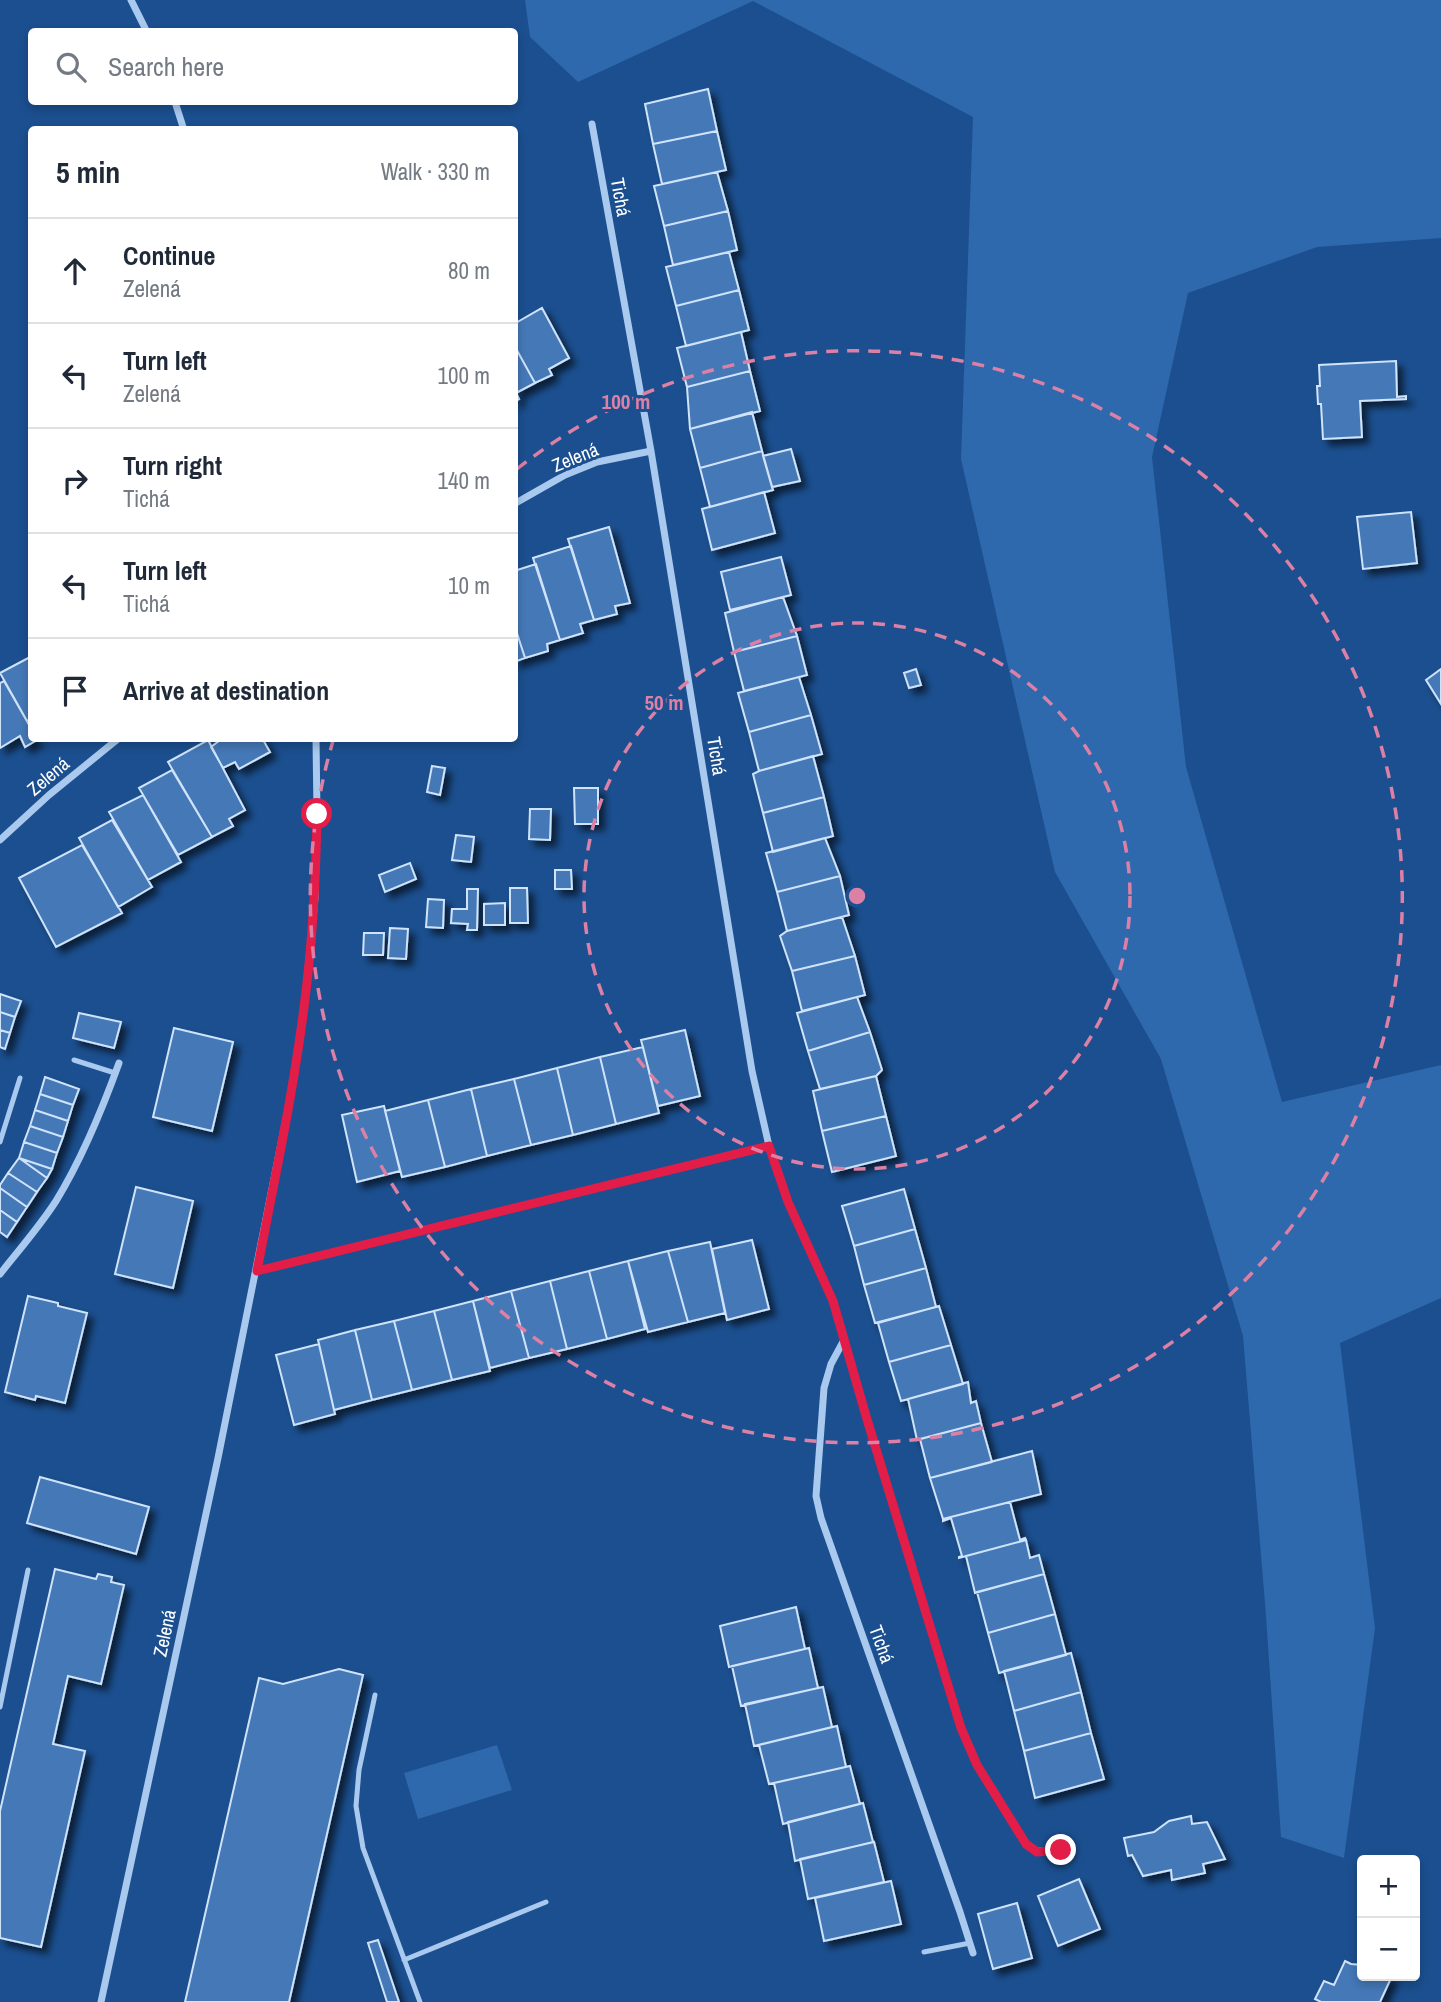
<!DOCTYPE html>
<meta charset="utf-8">
<style>
body{margin:0;font-family:"Archivo Narrow",sans-serif;background:#f2f2f3;color:#1f2937}
.controls{position:absolute;right:21px;bottom:21px;display:grid;overflow:hidden;border-radius:7px;box-shadow:0 4px 10px #0003}
.controls button{width:63px;height:63px;display:grid;place-items:center;padding:0;border:0;border-bottom:2px solid #e0e1e3;background:#fff;color:#1f2937;font:35px sans-serif}
.stop{position:absolute;width:21px;height:21px;margin:-16px;border:5px solid #e11d48;border-radius:50%;background:#fff}
.stop.end{background:#e11d48;border-color:#fff;box-shadow:0 2px 7px #0008}
.list{margin:0;padding:0;list-style:none}
h2{display:flex;justify-content:space-between;align-items:center;height:91px;margin:0;padding:0 28px;font-size:30px}
h2 small{font-size:23px;font-weight:400;color:#747a83}
.list li{display:grid;grid-template-columns:46px 1fr auto;gap:21px;align-items:center;box-sizing:border-box;height:105px;padding:0 28px;border-top:2px solid #e0e1e3}
.list b{display:block;font-size:26px;white-space:nowrap}
.list p{margin:0;font-size:23px;white-space:nowrap;color:#747a83}
.list em{font-size:23px;font-style:normal;color:#747a83}
.icon{flex:none;width:38px;height:38px;fill:none;stroke:currentColor;stroke-width:2;stroke-linecap:round;stroke-linejoin:round}
.map{position:relative;flex:none;width:1441px;height:2002px;overflow:hidden}
.search{position:absolute;background:#fff;box-shadow:0 4px 10px #0003;left:28px;top:28px;width:490px;height:77px;display:flex;align-items:center;gap:18px;box-sizing:border-box;padding:0 24px;border-radius:7px;color:#747a83;font-size:26px}
.panel{position:absolute;background:#fff;box-shadow:0 4px 10px #0003;left:28px;top:126px;width:490px;height:616px;border-radius:7px}
.map>svg:first-child{display:block}
.green{fill:#2e69ad}
.building{fill:#4478b7;stroke:#cfe3fa;stroke-width:2;filter:url(#shadow)}
.lines{fill:none;stroke-linecap:round;stroke-linejoin:round}
.lane{stroke:#a9c9ee;stroke-width:5}
.street{stroke:#a9c9ee;stroke-width:7}
.route{stroke:#e11d48;stroke-width:9}
.ring{fill:none;stroke:#dd80a5;stroke-width:3.5;stroke-dasharray:12 9}
.labels{text-anchor:middle;stroke-width:6;stroke-linejoin:round;paint-order:stroke}
.street-label{font-size:19px;fill:#fff;stroke:#1b4f8f}
.centre{fill:#dd80a5;stroke:#1b4f8f;stroke-width:3.5}
.ring-label{font-size:21px;text-anchor:middle;font-weight:bold;fill:#dd80a5;stroke:#1b4f8f;stroke-width:6;stroke-linejoin:round;paint-order:stroke}
</style>
<div class="map">
<svg width="1441" height="2002" viewBox="0 0 1441 2002">
<defs>
<filter id="shadow"><feDropShadow dx="6" dy="6" stdDeviation="3.5" flood-color="#0009"/></filter>
</defs>
<rect width="100%" height="100%" fill="#1b4f8f"/>
<path class="green" d="M525,0h916v238l-124,9 -129,46 -36,164 34,310 96,335 159,-37v233l-101,45 35,285 -31,230 -63,-21 -15,-221 -23,-280 -82,-277 -106,-187 -94,-413 12,-342 -220,-116 -175,81 -48,-45z
M497,1745l15,45 -94,29 -14,-46z"/>
<path class="building" d="M708,89l9,42 -64,13 -8,-40z
M717,131l9,39 -64,14 -9,-40z
M717,172l11,39 -64,15 -10,-40z
M728,211l9,39 -64,15 -9,-39z
M729,252l10,38 -63,16 -10,-39z
M739,290l10,40 -63,16 -10,-40z
M542,308l27,50 -20,11 3,6 -17,8 -21,-38v-21z
M741,332l9,39 -63,16 -10,-39z
M514,345l21,38 -19,10 3,6 -5,3z
M1396,361l1,36 9,-1v3l-46,2 2,36 -39,2 -2,-35h-3l-1,-18h3l-1,-21z
M750,371l10,40 -70,18 -3,-42z
M752,412l10,39 -62,17 -10,-39z
M791,449l9,32 -28,6 -9,-31z
M762,451l11,39 -63,17 -10,-39z
M764,492l11,41 -63,17 -10,-41z
M1411,512l6,51 -54,6 -6,-52z
M609,527l21,76 -15,3 2,8 -23,6 -26,-81z
M571,546l23,74 -14,4 3,9 -23,7 -27,-82z
M781,557l10,38 -61,15 -9,-38z
M536,564l24,76 -13,4 1,7 -23,7 -11,-34v-53z
M783,597l14,39 -63,16 -9,-39z
M514,624l11,34 -11,4z
M797,636l10,39 -63,16 -10,-39z
M32,656v62l-5,3 -27,-48z
M916,669l5,16 -12,3 -5,-15z
M1441,669v35l-15,-24z
M799,677l12,38 -62,17 -11,-39z
M4,681l28,49v8l5,2 -12,7 -5,-11 -20,12v-65z
M811,715l11,39 -63,17 -10,-39z
M223,738h39l8,14 -31,17 -4,-7 -12,6 -12,-21z
M208,740l37,70 -16,9 4,7 -21,11 -44,-75z
M813,756l11,41 -61,16 -10,-39 6,-3z
M432,766l13,2 -5,27 -13,-3z
M172,770l40,67 -34,18 -39,-67z
M574,788h24v36h-23z
M143,795l38,67 -33,18 -39,-68z
M824,797l9,39 -60,16 -10,-39z
M530,809h21l-1,31 -21,-1z
M112,820l40,67 -34,20 -39,-69z
M456,835l18,2 -3,25 -19,-2z
M825,838l15,38 -63,16 -11,-39z
M82,845l40,68 -66,34 -37,-69z
M410,863l6,16 -31,13 -6,-17z
M555,870h16l1,19h-17z
M840,876l9,39 -62,16 -10,-39z
M510,888h17l1,35h-18z
M467,889h11l-1,41h-10l1,-6 -17,-1 1,-14h15z
M428,899l16,1 -1,28 -17,-1z
M505,903v22h-21v-21z
M842,917l13,39 -63,15 -12,-35 7,-5z
M390,928l18,1 -2,30 -18,-1z
M364,933h20l-1,22h-20z
M855,956l10,39 -63,16 -10,-40z
M0,994l21,7 -6,16 -15,-5z
M857,997l13,35 -62,19 -11,-38z
M0,1012l15,5 -5,16 -10,-3z
M79,1013l42,9 -7,26 -41,-10z
M174,1028l59,14 -21,89 -59,-14z
M0,1030l10,3 -5,16 -5,-2z
M685,1030l15,66 -42,10 -17,-66z
M870,1032l12,38 -6,6 -56,13 -12,-38z
M643,1047l16,66 -43,11 -16,-67z
M600,1057l16,67 -43,11 -16,-67z
M557,1068l16,67 -42,10 -17,-66z
M876,1076l10,40 -64,15 -9,-40z
M45,1077l34,12 -6,16 -33,-11z
M514,1079l17,66 -44,11 -16,-67z
M471,1089l16,67 -42,11 -17,-67z
M40,1094l33,11 -5,16 -33,-11z
M428,1100l17,67 -43,10 -17,-66z
M384,1106l16,65 -43,11 -15,-67z
M35,1110l33,11 -5,16 -33,-11z
M886,1116l10,40 -64,16 -10,-41z
M30,1126l33,11 -6,16 -33,-11z
M24,1142l33,11 -5,16 -33,-11z
M19,1158l28,20 -10,14 -29,-19z
M19,1158l33,11 -5,9z
M8,1173l29,19 -10,15 -27,-19v-3z
M136,1187l57,14 -20,87 -58,-14z
M0,1188l27,19 -10,15 -17,-12z
M904,1189l11,40 -61,17 -12,-40z
M0,1210l17,12 -10,15 -7,-5z
M915,1229l11,39 -62,17 -10,-39z
M752,1240l17,69 -42,11 -15,-71z
M710,1242l15,71 -37,9 -20,-71z
M668,1251l20,71 -40,10 -20,-71z
M628,1261l17,68 -38,10 -18,-68z
M926,1268l10,39 -61,16 -11,-38z
M589,1271l18,68 -40,10 -17,-68z
M550,1281l17,68 -38,9 -18,-67z
M511,1291l18,67 -39,10 -17,-67z
M28,1296l30,7v3l29,7 -22,90 -29,-7 -1,4 -30,-8z
M473,1301l17,70 -38,9 -18,-69z
M939,1306l12,39 -62,17 -11,-39z
M434,1311l18,69 -40,10 -18,-69z
M394,1321l18,69 -40,10 -17,-70z
M355,1330l17,70 -38,10 -16,-70z
M319,1344l16,70 -41,11 -18,-70z
M951,1345l12,39 -62,17 -12,-39z
M968,1382l3,21 5,-2 5,22 -64,17 -9,-41z
M981,1423l11,39 -62,16 -10,-39z
M1032,1451l9,43 -98,25 -13,-41z
M40,1477l109,30 -13,47 -109,-31z
M1010,1502l10,38 5,-2 1,2 -67,18v-1l3,-1 -11,-38 -8,3v-2z
M1026,1540l4,18 9,-3 5,19 -69,19 -9,-37z
M55,1569l41,10 2,-5 14,3 -1,5 13,3 -23,99 -33,-8 -15,68 32,7 -44,196 -41,-9v-127z
M1044,1574l11,40 -67,19 -11,-41z
M796,1607l9,42 -76,18 -9,-41z
M1055,1614l11,41 -67,18 -11,-40z
M809,1648l9,40 -77,18 -9,-40z
M1071,1653l10,39 -67,19 -10,-40z
M339,1669l24,6 -74,327h-104l74,-324 24,6z
M823,1687l9,40 -78,19 -9,-42z
M1081,1692l10,41 -67,18 -10,-40z
M837,1726l9,41 -77,17 -10,-39z
M1091,1733l13,46 -69,19 -11,-47z
M850,1766l10,38 -77,20 -9,-41z
M863,1803l10,39 -78,19 -7,-39z
M1191,1816l1,8 15,-2 18,37 -22,5 2,9 -33,7 -1,-10 -28,6 -11,-21 -4,1 -4,-18 30,-6 15,-11z
M874,1842l10,40 -76,17 -8,-40z
M1079,1879l21,50 -42,17 -20,-50z
M891,1881l10,43 -77,17 -9,-43z
M1017,1903l15,55 -39,11 -15,-55z
M378,1940l21,62h-12l-19,-59z
M1345,1961l6,3 11,1v11h30l-12,26h-59l-6,-3 9,-18 10,4z"/>
<g class="lines">
<path class="lane" d="M74,1060l41,13
M0,1142l20,-64
M375,1695l-16,75 -3,36 7,42 57,154
M0,1707l28,-137
M924,1952l46,-9
M404,1960l142,-58"/>
<path class="street" d="M131,0l16,32
M175,102l9,28
M592,124l59,327 101,620 17,75 19,56 45,99 33,115 95,312 16,37 49,79 11,7 24,-1
M514,504l51,-29 32,-13 54,-11
M0,840l49,-45 70,-57
M257,1271l512,-125
M0,1274c19,-24 40,-48 56,-73 27,-44 46,-91 63,-138
M844,1340l-13,24 -7,24 -8,108 5,22 139,394 13,41
M101,2002l117,-544 73,-364 14,-94 10,-102 2,-84 -1,-76"/>
</g>
<g class="lines">
<path class="route" d="M317,814c-1,62 -4,123 -12,185 -11,92 -31,182 -48,272l512,-125 19,56 45,99 33,115 95,312 16,37 49,79 11,8 24,-2"/>
</g>
<g class="ring">
<circle cx="857" cy="896" r="273"/>
<path d="M517 469A546 546 0 1 1 333 741"/>
</g>
<g class="labels">
<g class="street-label">
<text transform="translate(621 197) rotate(80)" y="7">Tichá</text>
<text transform="translate(575 457) rotate(-22)" y="7">Zelená</text>
<text transform="translate(717 756) rotate(81)" y="7">Tichá</text>
<text transform="translate(48 776) rotate(-40)" y="7">Zelená</text>
<text transform="translate(164 1633) rotate(-78)" y="7">Zelená</text>
<text transform="translate(882 1644) rotate(70)" y="7">Tichá</text>
</g>
</g>
<circle cx="857" cy="896" r="10" class="centre"/>
<g class="ring-label">
<text x="626" y="409">100 m</text>
<text x="664" y="710">50 m</text>
</g>
</svg>
<div class="controls">
<button>+</button>
<button>−</button>
</div>
<div class="stop" style="left:317px;top:814px"></div>
<div class="stop end" style="left:1061px;top:1850px"></div>
<div class="search"><svg class="icon" aria-label="search" viewBox="0 0 24 24"><circle cx="10" cy="10" r="6"/><path d="M15 15l6 6"/></svg>Search here</div>
<section class="panel">
<h2>5 min<small>Walk · 330 m</small></h2>
<ul class="list">
<li><svg class="icon" aria-label="ahead" viewBox="0 0 24 24"><path d="M12 20V5M6 11l6-6 6 6"/></svg><div><b>Continue</b><p>Zelená</p></div><em>80 m</em></li>
<li><svg class="icon" aria-label="left" viewBox="0 0 24 24"><path d="M17 20v-9H6M10 6l-5 5 5 5"/></svg><div><b>Turn left</b><p>Zelená</p></div><em>100 m</em></li>
<li><svg class="icon" aria-label="right" viewBox="0 0 24 24"><path d="M7 20v-9h11M14 6l5 5-5 5"/></svg><div><b>Turn right</b><p>Tichá</p></div><em>140 m</em></li>
<li><svg class="icon" aria-label="left" viewBox="0 0 24 24"><path d="M17 20v-9H6M10 6l-5 5 5 5"/></svg><div><b>Turn left</b><p>Tichá</p></div><em>10 m</em></li>
<li><svg class="icon" aria-label="arrive" viewBox="0 0 24 24"><path d="M6 21V4h12l-3 4 3 4H6"/></svg><div><b>Arrive at destination</b></div></li>
</ul>
</section>
</div>
